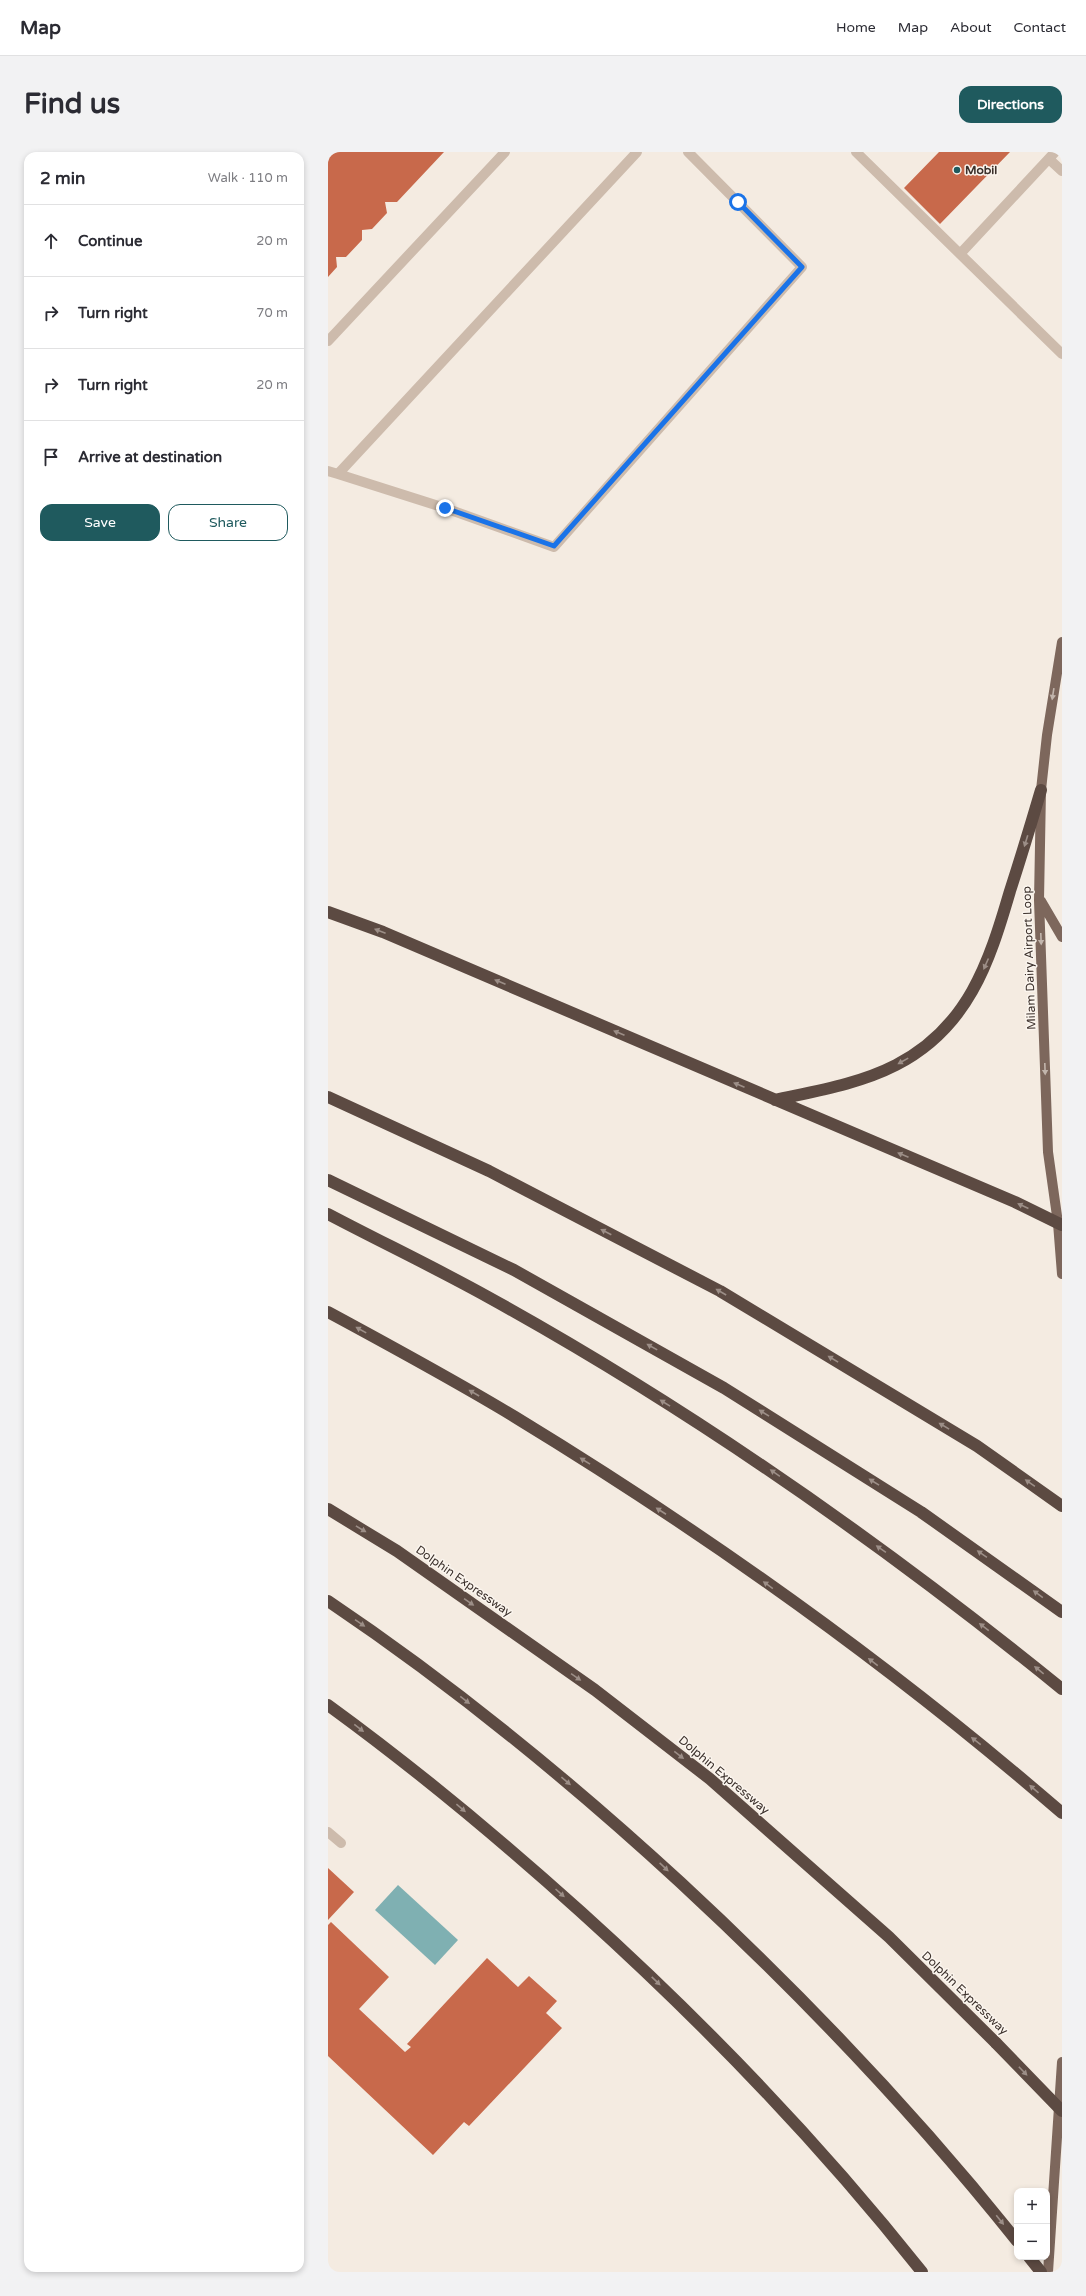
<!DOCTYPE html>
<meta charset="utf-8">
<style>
body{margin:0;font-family:"Varela Round",sans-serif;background:#f2f2f3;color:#2b2b33}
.controls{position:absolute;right:12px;bottom:12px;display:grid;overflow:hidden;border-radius:8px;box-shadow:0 2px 6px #0003}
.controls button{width:36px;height:36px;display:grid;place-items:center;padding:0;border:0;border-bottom:1px solid #e1e1e2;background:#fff;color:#2b2b33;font:20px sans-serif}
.stop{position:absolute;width:12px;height:12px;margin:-9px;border:3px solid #1a73e8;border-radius:50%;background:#fff}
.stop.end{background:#1a73e8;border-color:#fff;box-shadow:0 1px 4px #0008}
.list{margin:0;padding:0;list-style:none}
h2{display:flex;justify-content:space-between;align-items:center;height:52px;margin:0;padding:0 16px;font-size:17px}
h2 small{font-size:13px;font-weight:400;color:#7c7c81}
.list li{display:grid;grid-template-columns:26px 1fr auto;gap:12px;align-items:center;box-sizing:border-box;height:72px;padding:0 16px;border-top:1px solid #e1e1e2}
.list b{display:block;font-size:15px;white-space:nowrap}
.list em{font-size:13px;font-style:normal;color:#7c7c81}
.actions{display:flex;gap:8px;padding:12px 16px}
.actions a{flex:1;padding:9px 0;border:1px solid #1f5a5e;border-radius:12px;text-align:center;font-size:14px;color:#1f5a5e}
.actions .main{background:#1f5a5e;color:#fff}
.icon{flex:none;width:22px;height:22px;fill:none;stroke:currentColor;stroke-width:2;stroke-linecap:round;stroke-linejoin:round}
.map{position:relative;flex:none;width:734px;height:2120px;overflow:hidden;border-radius:12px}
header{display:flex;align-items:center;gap:24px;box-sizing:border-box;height:56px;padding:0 20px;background:#fff;border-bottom:1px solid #e1e1e2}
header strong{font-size:19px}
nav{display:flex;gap:22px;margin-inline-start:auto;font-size:14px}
.intro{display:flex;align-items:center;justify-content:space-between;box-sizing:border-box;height:96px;padding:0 24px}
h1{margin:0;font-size:28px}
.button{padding:10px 18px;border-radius:12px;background:#1f5a5e;color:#fff;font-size:14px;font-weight:700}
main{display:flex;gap:24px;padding:0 24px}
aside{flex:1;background:#fff;border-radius:12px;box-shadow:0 2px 6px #0003}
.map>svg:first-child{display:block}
.water{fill:#7fb0b2}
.building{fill:#c8694b}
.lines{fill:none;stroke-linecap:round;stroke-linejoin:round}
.minor{stroke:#cdbbac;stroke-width:10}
.major{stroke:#7d675c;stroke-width:10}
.highway{stroke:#5c4a42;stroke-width:12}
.highway-bridge{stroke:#5c4a42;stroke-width:12}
.oneway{fill:#c2b5ac}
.oneway2{fill:#9c8e87}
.route{stroke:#1a73e8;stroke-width:5}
.poi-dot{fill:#1f5a5e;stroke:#fbf5ee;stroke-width:1.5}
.labels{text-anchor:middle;stroke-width:3;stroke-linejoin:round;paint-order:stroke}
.poi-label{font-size:12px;font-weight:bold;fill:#3b302b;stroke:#fbf5ee;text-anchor:start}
.street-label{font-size:12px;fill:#3b302b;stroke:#fbf5ee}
</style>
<header>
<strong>Map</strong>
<nav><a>Home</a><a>Map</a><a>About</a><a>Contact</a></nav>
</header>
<div class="intro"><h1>Find us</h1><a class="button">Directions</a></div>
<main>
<aside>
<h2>2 min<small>Walk · 110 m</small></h2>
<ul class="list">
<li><svg class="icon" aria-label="ahead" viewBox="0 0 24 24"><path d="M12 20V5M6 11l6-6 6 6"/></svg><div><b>Continue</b></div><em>20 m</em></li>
<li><svg class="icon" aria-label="right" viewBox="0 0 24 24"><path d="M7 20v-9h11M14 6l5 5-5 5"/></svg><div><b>Turn right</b></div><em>70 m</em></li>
<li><svg class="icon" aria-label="right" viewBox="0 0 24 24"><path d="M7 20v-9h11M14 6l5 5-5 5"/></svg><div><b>Turn right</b></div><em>20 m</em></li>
<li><svg class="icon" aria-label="arrive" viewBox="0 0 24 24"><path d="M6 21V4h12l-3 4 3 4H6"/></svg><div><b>Arrive at destination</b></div></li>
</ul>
<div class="actions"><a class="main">Save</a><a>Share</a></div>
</aside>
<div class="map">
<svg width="734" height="2120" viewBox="0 0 734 2120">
<rect width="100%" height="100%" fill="#f4ebe1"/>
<path class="water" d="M70,1733l60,55 -23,25 -60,-55z"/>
<path class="building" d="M0,0h116l-47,50h-12l2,11 -15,16 -10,1v10l-16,17h-10l1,10 -9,10z
M611,0h71l-70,72 -36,-36z
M0,1716l26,24 -26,28z
M3,1770l58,55 -30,32 46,43 6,-5 -4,-3 80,-86 31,29 11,-11 28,25 -11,12 16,15 -93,98 -5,-4 -31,33 -105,-99v-131z"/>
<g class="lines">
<path class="minor" d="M528,0l206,202
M721,7l13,12
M632,102l95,-102
M0,189l177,-189
M0,319l10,3 299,-322
M10,322l107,34 109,39 248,-280 -114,-115
M0,1680l13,11"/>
<path class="major" d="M734,490l-15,93 -6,55 -2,110 9,252 10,71 4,51
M713,749l21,36
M720,2120l14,-210"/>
<path class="highway" d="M0,760l55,20 632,270 47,23
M0,945l161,74 231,120 257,155 85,60
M447,948c41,-9 84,-16 121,-35 72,-37 93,-102 114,-174 11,-34 21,-67 31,-101
M0,1028l186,90 210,118 197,124 141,100
M0,1062c53,28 108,54 160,83 203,112 394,246 574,392
M0,1160c63,34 126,68 187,105 192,117 377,249 547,396
M0,1357l69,42 198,139 115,89 179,158 107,106
M0,1449c125,84 241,179 352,281 121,112 234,230 337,359
M0,1553c88,64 172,134 253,207 123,111 238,230 341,360
M701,2105l12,15"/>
<path class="highway-bridge" d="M668,1891l66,68"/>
</g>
<defs><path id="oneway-solid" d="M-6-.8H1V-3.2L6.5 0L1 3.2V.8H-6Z"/></defs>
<g class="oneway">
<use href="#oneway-solid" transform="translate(725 542) rotate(99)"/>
<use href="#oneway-solid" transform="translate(713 787) rotate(88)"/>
<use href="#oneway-solid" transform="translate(717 917) rotate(88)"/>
</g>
<g class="oneway2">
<use href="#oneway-solid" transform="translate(698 689) rotate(107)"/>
<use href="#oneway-solid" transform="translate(52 779) rotate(-159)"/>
<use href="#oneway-solid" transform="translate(658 812) rotate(114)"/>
<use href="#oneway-solid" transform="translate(172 830) rotate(-157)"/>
<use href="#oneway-solid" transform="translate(291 881) rotate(-157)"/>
<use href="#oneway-solid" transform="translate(575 909) rotate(151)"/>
<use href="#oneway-solid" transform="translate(411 933) rotate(-157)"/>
<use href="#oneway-solid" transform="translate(575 1003) rotate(-157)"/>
<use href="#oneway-solid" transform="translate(695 1054) rotate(-155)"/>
<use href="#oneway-solid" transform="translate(278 1080) rotate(-153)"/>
<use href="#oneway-solid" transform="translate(393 1140) rotate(-150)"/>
<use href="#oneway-solid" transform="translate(33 1178) rotate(-151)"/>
<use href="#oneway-solid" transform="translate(324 1195) rotate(-151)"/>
<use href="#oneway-solid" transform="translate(505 1207) rotate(-149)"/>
<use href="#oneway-solid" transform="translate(146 1241) rotate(-150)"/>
<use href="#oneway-solid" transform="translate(337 1251) rotate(-148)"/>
<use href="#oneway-solid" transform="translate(436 1261) rotate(-148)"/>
<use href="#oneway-solid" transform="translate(616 1274) rotate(-149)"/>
<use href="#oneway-solid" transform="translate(257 1309) rotate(-148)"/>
<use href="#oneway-solid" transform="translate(447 1321) rotate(-145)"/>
<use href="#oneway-solid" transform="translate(546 1330) rotate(-148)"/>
<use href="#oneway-solid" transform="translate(702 1331) rotate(-145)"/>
<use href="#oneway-solid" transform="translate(333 1359) rotate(-147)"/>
<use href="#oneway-solid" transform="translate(33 1377) rotate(31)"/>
<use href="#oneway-solid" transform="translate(553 1397) rotate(-145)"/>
<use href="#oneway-solid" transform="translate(654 1402) rotate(-145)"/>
<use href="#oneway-solid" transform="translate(440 1433) rotate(-144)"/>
<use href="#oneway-solid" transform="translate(710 1442) rotate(-144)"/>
<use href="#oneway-solid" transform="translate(141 1450) rotate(35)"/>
<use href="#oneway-solid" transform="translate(32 1471) rotate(34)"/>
<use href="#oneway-solid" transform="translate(656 1475) rotate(-143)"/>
<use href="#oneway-solid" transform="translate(545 1510) rotate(-143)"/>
<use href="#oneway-solid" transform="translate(711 1518) rotate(-141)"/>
<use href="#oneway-solid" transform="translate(248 1525) rotate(35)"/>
<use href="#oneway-solid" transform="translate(137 1548) rotate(38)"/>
<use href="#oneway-solid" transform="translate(31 1576) rotate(38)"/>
<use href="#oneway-solid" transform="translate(648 1589) rotate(-142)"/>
<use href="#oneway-solid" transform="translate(351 1603) rotate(38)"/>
<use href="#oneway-solid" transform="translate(238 1629) rotate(40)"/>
<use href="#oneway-solid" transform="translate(706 1637) rotate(-139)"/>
<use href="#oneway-solid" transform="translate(133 1656) rotate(40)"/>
<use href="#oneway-solid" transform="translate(336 1715) rotate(43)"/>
<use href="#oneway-solid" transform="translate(232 1741) rotate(42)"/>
<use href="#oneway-solid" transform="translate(328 1829) rotate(44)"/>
<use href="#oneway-solid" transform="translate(695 1919) rotate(46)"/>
<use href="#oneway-solid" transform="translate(672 2068) rotate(51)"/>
</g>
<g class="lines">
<path class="route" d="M117,356l109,38 248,-279 -64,-65"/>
</g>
<circle class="poi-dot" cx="629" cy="18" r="4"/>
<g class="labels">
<g class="poi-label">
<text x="637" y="22">Mobil</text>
</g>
<g class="street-label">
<text transform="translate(701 806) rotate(-92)" y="4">Milam Dairy Airport Loop</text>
<text transform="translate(136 1429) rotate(35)" y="4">Dolphin Expressway</text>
<text transform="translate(396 1623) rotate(40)" y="4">Dolphin Expressway</text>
<text transform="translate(637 1841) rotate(44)" y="4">Dolphin Expressway</text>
</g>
</g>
</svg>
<div class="controls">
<button>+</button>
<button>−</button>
</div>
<div class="stop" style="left:410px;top:50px"></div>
<div class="stop end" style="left:117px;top:356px"></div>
</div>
</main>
